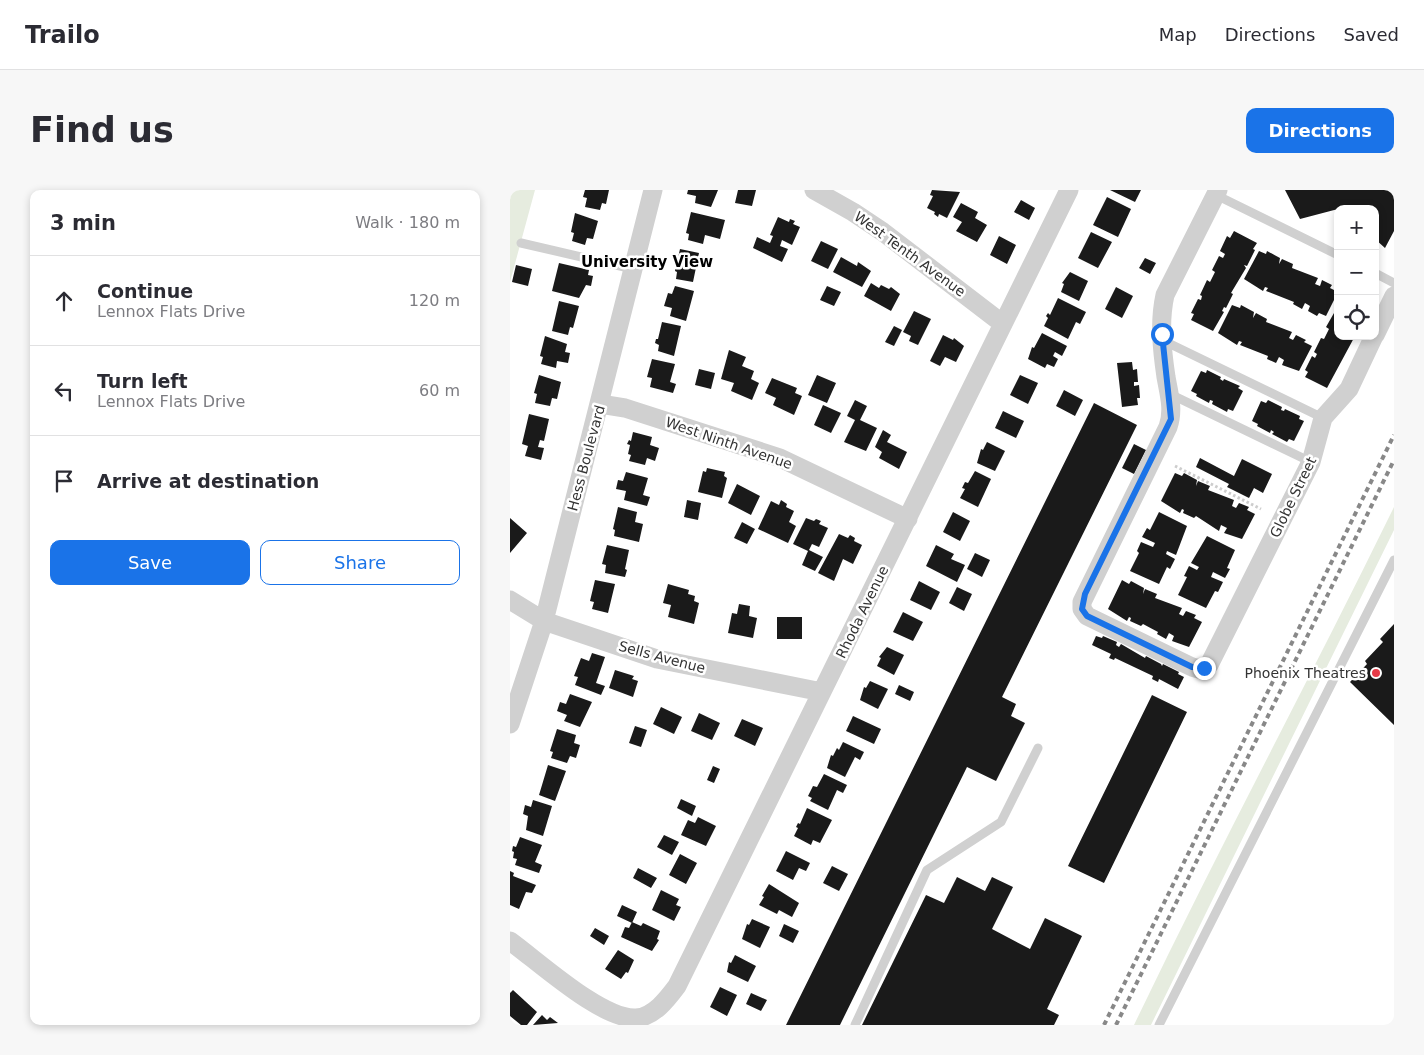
<!DOCTYPE html>
<meta charset="utf-8">
<style>
body{margin:0;font-family:"DejaVu Sans",sans-serif;background:#f7f7f7;color:#2b2b33}
.controls{position:absolute;right:15px;top:15px;display:grid;overflow:hidden;border-radius:10px;box-shadow:0 2px 8px #0003}
.controls button{width:45px;height:45px;display:grid;place-items:center;padding:0;border:0;border-bottom:1px solid #e1e1e2;background:#fff;color:#2b2b33;font:25px sans-serif}
.stop{position:absolute;width:15px;height:15px;margin:-11px;border:4px solid #1a73e8;border-radius:50%;background:#fff}
.stop.end{background:#1a73e8;border-color:#fff;box-shadow:0 1px 5px #0008}
.list{margin:0;padding:0;list-style:none}
h2{display:flex;justify-content:space-between;align-items:center;height:65px;margin:0;padding:0 20px;font-size:21px}
h2 small{font-size:16px;font-weight:400;color:#7c7c81}
.list li{display:grid;grid-template-columns:32px 1fr auto;gap:15px;align-items:center;box-sizing:border-box;height:90px;padding:0 20px;border-top:1px solid #e1e1e2}
.list b{display:block;font-size:19px;white-space:nowrap}
.list p{margin:0;font-size:16px;white-space:nowrap;color:#7c7c81}
.list em{font-size:16px;font-style:normal;color:#7c7c81}
.actions{display:flex;gap:10px;padding:15px 20px}
.actions a{flex:1;padding:11px 0;border:1px solid #1a73e8;border-radius:10px;text-align:center;font-size:18px;color:#1a73e8}
.actions .main{background:#1a73e8;color:#fff}
.icon{flex:none;width:28px;height:28px;fill:none;stroke:currentColor;stroke-width:2;stroke-linecap:round;stroke-linejoin:round}
.map{position:relative;flex:none;width:884px;height:835px;overflow:hidden;border-radius:10px}
header{display:flex;align-items:center;gap:30px;box-sizing:border-box;height:70px;padding:0 25px;background:#fff;border-bottom:1px solid #e1e1e2}
header strong{font-size:24px}
nav{display:flex;gap:28px;margin-inline-start:auto;font-size:18px}
.intro{display:flex;align-items:center;justify-content:space-between;box-sizing:border-box;height:120px;padding:0 30px}
h1{margin:0;font-size:35px}
.button{padding:12px 22px;border-radius:10px;background:#1a73e8;color:#fff;font-size:18px;font-weight:700}
main{display:flex;gap:30px;padding:0 30px}
aside{flex:1;background:#fff;border-radius:10px;box-shadow:0 2px 8px #0003}
.map>svg:first-child{display:block}
.green{fill:#e6ecdf}
.building{fill:#1a1a1a}
.lines{fill:none;stroke-linecap:round;stroke-linejoin:round}
.path{stroke:#cdcdcd;stroke-width:3;stroke-dasharray:2.5 2.5;stroke-linecap:butt}
.lane{stroke:#d0d0d0;stroke-width:9}
.street{stroke:#d0d0d0;stroke-width:19}
.rail{stroke:#888;stroke-width:4;stroke-dasharray:5 4;stroke-linecap:butt}
.route{stroke:#1a73e8;stroke-width:6}
.poi-dot{fill:#e63946;stroke:#fff;stroke-width:2}
.labels{text-anchor:middle;stroke-width:5;stroke-linejoin:round;paint-order:stroke}
.street-label{font-size:14px;fill:#333;stroke:#fff}
.poi-label{font-size:14px;fill:#333;stroke:#fff;text-anchor:end}
.neighbourhood-label{font-size:15px;font-weight:bold;fill:#000;stroke:#fff}
</style>
<header>
<strong>Trailo</strong>
<nav><a>Map</a><a>Directions</a><a>Saved</a></nav>
</header>
<div class="intro"><h1>Find us</h1><a class="button">Directions</a></div>
<main>
<aside>
<h2>3 min<small>Walk · 180 m</small></h2>
<ul class="list">
<li><svg class="icon" aria-label="ahead" viewBox="0 0 24 24"><path d="M12 20V5M6 11l6-6 6 6"/></svg><div><b>Continue</b><p>Lennox Flats Drive</p></div><em>120 m</em></li>
<li><svg class="icon" aria-label="left" viewBox="0 0 24 24"><path d="M17 20v-9H6M10 6l-5 5 5 5"/></svg><div><b>Turn left</b><p>Lennox Flats Drive</p></div><em>60 m</em></li>
<li><svg class="icon" aria-label="arrive" viewBox="0 0 24 24"><path d="M6 21V4h12l-3 4 3 4H6"/></svg><div><b>Arrive at destination</b></div></li>
</ul>
<div class="actions"><a class="main">Save</a><a>Share</a></div>
</aside>
<div class="map">
<svg width="884" height="835" viewBox="0 0 884 835">
<rect width="100%" height="100%" fill="#fff"/>
<path class="green" d="M0,0h25l-25,92z
M884,317v23l-243,495h-17c83,-174 175,-344 260,-518z"/>
<path class="building" d="M75,0h24l-3,14 -4,-1 -2,7 -15,-3 2,-9 -4,-1z
M178,0h30l-7,17 -16,-4 1,-7 -9,-2z
M228,0h18l-4,16 -17,-3z
M422,0l28,2 -13,26 -8,-4 -1,3 -4,-3 1,-2 -8,-4 6,-12 -3,-1z
M600,0h31l-6,12z
M775,0h109v41l-9,17 -10,-9v-30h-37l-38,10z
M597,7l24,12 -13,28 -25,-12z
M511,10l14,8 -6,12 -15,-8z
M451,13l17,9 -3,6 12,7 -10,17 -21,-11 6,-9 -9,-5z
M181,22l34,8 -5,19 -15,-4 -2,9 -15,-4 1,-6 -3,-1z
M65,23l23,8 -5,18 -6,-1 -2,7 -13,-4 2,-8 -3,-1z
M268,27l11,5 1,-3 5,2 -2,3 7,3 -8,18 -10,-5 -2,6 8,3 -6,13 -29,-14 4,-11 13,6 3,-7 -3,-1z
M724,41l23,12 -4,6 2,1 -8,16 -3,-1 2,3 -15,25 2,1 -7,14 -2,-1 -2,4 2,1 -11,19 -22,-11 3,-6 -3,-1 7,-14 3,1 1,-4 -2,-1 7,-15 3,2 5,-10 -3,-2 7,-14 4,2 2,-4 -5,-3 7,-15 3,2z
M581,42l21,10 -14,26 -20,-10z
M489,46l17,9 -9,19 -17,-9z
M311,51l17,8 -10,20 -17,-8z
M170,59l19,4 -6,29 -17,-3 1,-7 -2,-1z
M749,61l7,3 1,-3 13,7 -1,6 3,-5 11,5 -1,4 26,10 -3,6 5,2 2,-6 10,5 -2,3 8,4 -12,24 -7,-3 -2,3 -9,-5 2,-5 -5,-3 -3,6 -9,-5 1,-2 -28,-11 2,-3 -3,-1 -2,4 -19,-12z
M331,67l16,9 1,-4 13,9 -9,16 -29,-15z
M635,68l11,5 -6,11 -11,-6z
M49,73l30,7 -1,5 5,1 -2,10 -5,-1 -7,13 -27,-7z
M6,75l16,4 -4,17 -16,-4z
M560,82l18,9 -9,20 -18,-9 3,-8 -2,-1z
M361,93l8,5 2,-3 8,4 2,-2 9,7 -9,17 -27,-15z
M165,96l19,5 -8,30 -16,-5 2,-8 -8,-2 4,-13 4,1z
M317,96l14,6 -7,14 -14,-6z
M606,97l17,9 -11,22 -17,-9z
M548,108l28,14 -6,12 -4,-2 -8,17 -24,-13 4,-8 -2,-2 2,-3 2,2z
M49,111l20,5 -6,22 -3,-1 -2,8 -16,-4z
M722,115l8,3 1,-3 13,7 -1,6 3,-5 11,6 -1,3 26,10 -3,6 4,2 3,-5 10,5 -2,2 8,4 -13,25 -17,-6 2,-5 -5,-3 -3,6 -9,-4 1,-3 -28,-11 2,-3 -3,-1 -2,4 -19,-12z
M404,121l17,8 -13,26 -9,-4 2,-5 -8,-4z
M824,123l4,3v20h17l-28,52 -22,-11 3,-5 -3,-2 7,-14 3,2 2,-4 -3,-2 7,-14 3,1 5,-10 -3,-2z
M152,132l19,4 -7,30 -16,-5 1,-6 -4,-2 1,-4h2z
M384,136l8,4 -8,16 -9,-4z
M532,143l25,13 -5,10 -7,-4 -2,4 5,3 -4,8 -7,-3 -2,4 -17,-9 4,-12 2,1z
M433,145l10,5 1,-2 10,8 -8,16 -11,-5 -5,9 -10,-5z
M35,146l22,8 -2,8 5,1 -2,10 -11,-2 -1,7 -15,-4 2,-7 -3,-1z
M219,160l17,7 -4,9 12,5 -3,8 8,4 -7,17 -21,-9 3,-8 -13,-4z
M142,169l23,5 -5,18 6,2 -3,9 -23,-6 2,-9 -5,-1z
M622,172l1,8 4,-1 1,13h-4v4l5,-1 1,13h-3l1,7 -16,2 -5,-44z
M189,179l16,4 -4,16 -16,-4z
M697,180l14,7 -1,2 3,2 1,-2 16,7 -2,2 5,3 -10,20 -5,-2 -1,3 -15,-8 1,-3 -3,-1 -1,3 -13,-7 1,-2 -6,-3 10,-20 5,2z
M29,185l22,7 -4,17 -5,-1 -2,8 -15,-3 2,-9 -3,-1z
M307,185l19,8 -9,20 -19,-8z
M510,185l18,8 -10,21 -18,-9z
M262,188l25,10 -2,5 7,3 -8,19 -21,-10 3,-7 -11,-5z
M554,200l19,10 -8,16 -19,-10z
M345,210l12,6 -7,14 17,8 -11,23 -22,-9 11,-22 -8,-4z
M758,210l14,7 -1,3 3,1 1,-2 15,7 -1,3 5,2 -10,20 -5,-2 -2,3 -15,-8 2,-2 -3,-2 -1,3 -13,-7 1,-2 -6,-3 9,-20 5,2z
M584,213l43,22 -135,272 14,7 -5,12 14,7 -29,58 -29,-14 -127,258h-54z
M313,215l18,8 -10,20 -17,-8z
M493,221l21,10 -8,17 -21,-10z
M19,224l20,5 -5,22 -4,-1 -2,7 6,1 -3,12 -16,-4 3,-10 -6,-2z
M373,240l8,5 -4,7 20,10 -8,17 -20,-11 3,-6 -7,-5z
M123,242l19,5 -2,8 9,3 -4,13 -8,-3 -2,7 -16,-4 2,-6 -3,-1 2,-9 -3,-1 2,-4 2,1z
M477,252l18,9 -10,20 -18,-8 4,-14 2,1z
M624,254l12,6 -12,24 -12,-6z
M690,268l34,18 8,-17 30,15 -9,19 -9,-5 -5,10 -22,-11 2,-3 -33,-17z
M197,278l18,4 -1,4 3,2 -5,20 -24,-6 5,-21 3,1z
M465,281l16,8 -13,28 -18,-9 5,-9 -3,-1 3,-6 3,1z
M116,282l22,6 -5,17 7,2 -3,9 -23,-6 2,-9 -10,-2 2,-9 5,1z
M665,283l7,3 2,-3 13,7 -1,6 2,-5 12,5 -2,4 26,10 -2,6 4,2 3,-5 10,4 -2,3 8,4 -13,25 -18,-6 3,-5 -6,-3 -2,6 -23,-15 -2,2 -11,-5 1,-3 -2,-1 -2,4 -19,-12z
M227,294l23,12 -9,19 -23,-12z
M177,310l14,3 -3,17 -14,-3z
M271,310l6,4 -1,3 8,4 -5,11 7,4 -8,17 -30,-14 13,-28 8,4z
M108,317l19,5 -2,10 8,2 -4,18 -25,-6 1,-6 -2,-1z
M443,322l17,9 -10,20 -17,-9z
M649,322l28,14 -11,29 -9,-4 -1,3 9,5 -5,10 -3,-2 -8,17 -29,-13 9,-18 -2,-2 4,-9 12,5 2,-4 -13,-6 5,-9 3,2z
M0,328l17,15 -17,20z
M296,328l8,3 2,-2 5,2 -2,3 9,4 -9,19 -7,-3 -3,6 14,7 -8,14 -13,-6 6,-14 -15,-7z
M232,332l13,7 -8,15 -13,-6z
M329,344l9,4 2,-3 5,3 -1,3 8,4 -9,19 -10,-5 -9,22 -16,-8z
M697,346l28,14 -8,18 3,1 -5,9 -12,-6 -2,5 12,5 -5,10 -3,-1 -9,17 -28,-13 9,-18 -3,-1 5,-10 8,4 2,-3 -8,-4z
M97,355l22,5 -4,19 2,1 -2,7 -20,-4 1,-8 -4,-1z
M426,355l18,9 -3,5 14,6 -8,17 -31,-16z
M465,363l15,7 -8,17 -15,-8z
M85,390l20,4 -7,29 -16,-4 2,-7 -4,-1z
M612,390l7,4 2,-3 13,7 -1,6 2,-5 12,5 -2,4 27,10 -3,6 4,2 3,-5 10,4 -2,3 8,4 -13,25 -17,-6 2,-5 -5,-3 -3,6 -9,-5 1,-2 -15,-8 -2,2 -11,-5 1,-3 -2,-1 -2,4 -19,-12z
M409,391l21,11 -9,18 -21,-10z
M158,394l21,6 -1,4 7,2 -1,5 5,2 -5,21 -26,-7 3,-12 -8,-2z
M447,397l15,7 -8,17 -15,-8z
M229,414l11,2 -1,10 8,2 -4,20 -25,-5 4,-20 5,1z
M393,422l20,10 -10,19 -20,-9z
M267,427h25v22h-25z
M884,434v101l-44,-43 17,-18 -2,-3 18,-19 -3,-3z
M586,446l6,2 1,-2 14,6 -1,3 3,2 2,-3 24,14 1,-2 15,8 1,2 1,-2 16,8 -1,2 6,3 -6,12 -19,-10 -1,3 -6,-3 1,-3 -38,-18 -1,2 -5,-2 2,-4 -19,-9z
M377,457l17,8 -10,20 -17,-9 4,-8 -2,-1z
M82,463l13,4 -9,26 9,3 -4,9 -26,-10 3,-8 -4,-1 7,-18 8,3z
M105,480l19,6 -2,3 6,2 -5,16 -24,-9z
M360,491l18,8 -10,20 -18,-9 4,-13 2,1z
M389,495l15,7 -4,9 -15,-7z
M60,504l22,8 -12,25 -16,-6 3,-6 -10,-4 3,-9 6,2z
M642,505l35,17 -83,171 -36,-17z
M151,517l21,10 -8,17 -21,-10z
M189,523l21,10 -8,17 -21,-9z
M343,526l28,13 -7,15 -28,-13z
M232,529l21,9 -8,18 -21,-10z
M125,536l12,4 -6,17 -12,-4z
M47,539l19,6 -2,8 6,2 -4,13 -6,-2 -3,7 -16,-5 2,-6 -3,-1z
M333,552l21,10 -4,8 -5,-3 -10,20 -18,-9 4,-13 2,1 4,-8 2,2z
M38,575l18,6 -11,30 -16,-6z
M203,576l7,3 -6,14 -7,-3z
M314,584l23,11 -4,8 -6,-3 -9,20 -18,-9 2,-3 -4,-2 5,-10 4,1z
M171,609l15,7 -4,10 -15,-8z
M23,610l19,6 -9,30 -17,-6 2,-14 -5,-2 2,-9 6,2z
M297,618l25,12 -12,23 -7,-3 -2,5 -17,-9 4,-8 -2,-1 2,-4 2,1z
M188,627l18,9 -10,20 -25,-11 7,-15 7,3z
M154,645l15,7 -7,13 -15,-8z
M10,647l22,8 -7,17 7,3 -3,8 -24,-8 2,-6 -4,-1 1,-6 -2,-1 1,-5 3,1z
M276,661l24,12 -4,8 -7,-3 -6,12 -17,-9z
M170,664l17,9 -11,21 -17,-9z
M322,676l16,8 -9,17 -16,-8z
M128,678l19,10 -6,10 -18,-10z
M0,681l4,2 -1,3 23,9 -4,8 -6,-1 -7,17 -9,-4z
M447,687l28,14 7,-14 21,10 -21,42 38,20 15,-31 37,18 -35,73 12,6 -5,10h-192l64,-130 18,8z
M259,694l30,19 -7,14 -13,-7 -2,4 -18,-9 5,-8 -2,-1z
M151,700l18,9 -3,6 5,2 -7,14 -22,-11z
M112,715l15,7 -5,11 -15,-7z
M242,729l18,8 -10,21 -18,-9 5,-15 2,1z
M122,732l9,4 2,-3 17,8 -3,8 2,1 -7,11 -31,-14 4,-10 4,1z
M274,734l15,7 -6,12 -14,-7z
M85,738l14,8 -5,9 -14,-9z
M108,760l16,10 -6,13 -2,-1 -5,7 -16,-10z
M225,765l21,11 -8,16 -21,-10 2,-10 2,1z
M210,797l17,8 -10,21 -17,-9z
M3,800l24,22 -10,13h-6l-11,-9v-23z
M241,803l16,7 -6,11 -15,-7z
M32,825l5,5 3,-3 8,6 -25,2z"/>
<g class="lines">
<path class="path" d="M665,276l86,43"/>
<path class="lane" d="M706,5l122,60
M11,53l112,26
M865,83l19,10
M652,150l161,78
M660,204l141,68
M345,835l72,-155 74,-48 37,-74
M649,835l235,-465"/>
<path class="street" d="M304,0l39,22 30,20 120,92
M708,0l-53,105c-6,27 -3,55 1,82 3,17 8,33 2,50l-86,175v7l5,7 105,51 7,2 10,-4 102,-203 12,-44 26,-29 25,-53
M865,145l19,-39
M90,214l25,4 155,50 128,61
M0,410l34,21 113,38 165,33
M0,534l34,-103 109,-431
M0,751c29,21 92,79 126,77 18,-1 32,-20 41,-32l392,-796"/>
<path class="rail" d="M594,835l290,-590
M606,835l278,-565"/>
</g>
<g class="lines">
<path class="route" d="M652,144l9,85 -86,175 -3,15 5,7 105,51 12,1"/>
</g>
<circle class="poi-dot" cx="866" cy="483" r="5"/>
<g class="labels">
<g class="street-label">
<text transform="translate(400 64) rotate(36)" y="5">West Tenth Avenue</text>
<text transform="translate(219 253) rotate(19)" y="5">West Ninth Avenue</text>
<text transform="translate(76 268) rotate(-75)" y="5">Hess Boulevard</text>
<text transform="translate(783 307) rotate(-64)" y="5">Globe Street</text>
<text transform="translate(352 422) rotate(-64)" y="5">Rhoda Avenue</text>
<text transform="translate(152 467) rotate(15)" y="5">Sells Avenue</text>
</g>
<g class="poi-label">
<text x="856" y="488">Phoenix Theatres</text>
</g>
<g class="neighbourhood-label">
<text x="137" y="77">University View</text>
</g>
</g>
</svg>
<div class="controls">
<button>+</button>
<button>−</button>
<button><svg class="icon" aria-label="locate" viewBox="0 0 24 24"><circle cx="12" cy="12" r="6"/><path d="M12 2v4M12 18v4M2 12h4M18 12h4"/></svg></button>
</div>
<div class="stop" style="left:652px;top:144px"></div>
<div class="stop end" style="left:694px;top:478px"></div>
</div>
</main>
